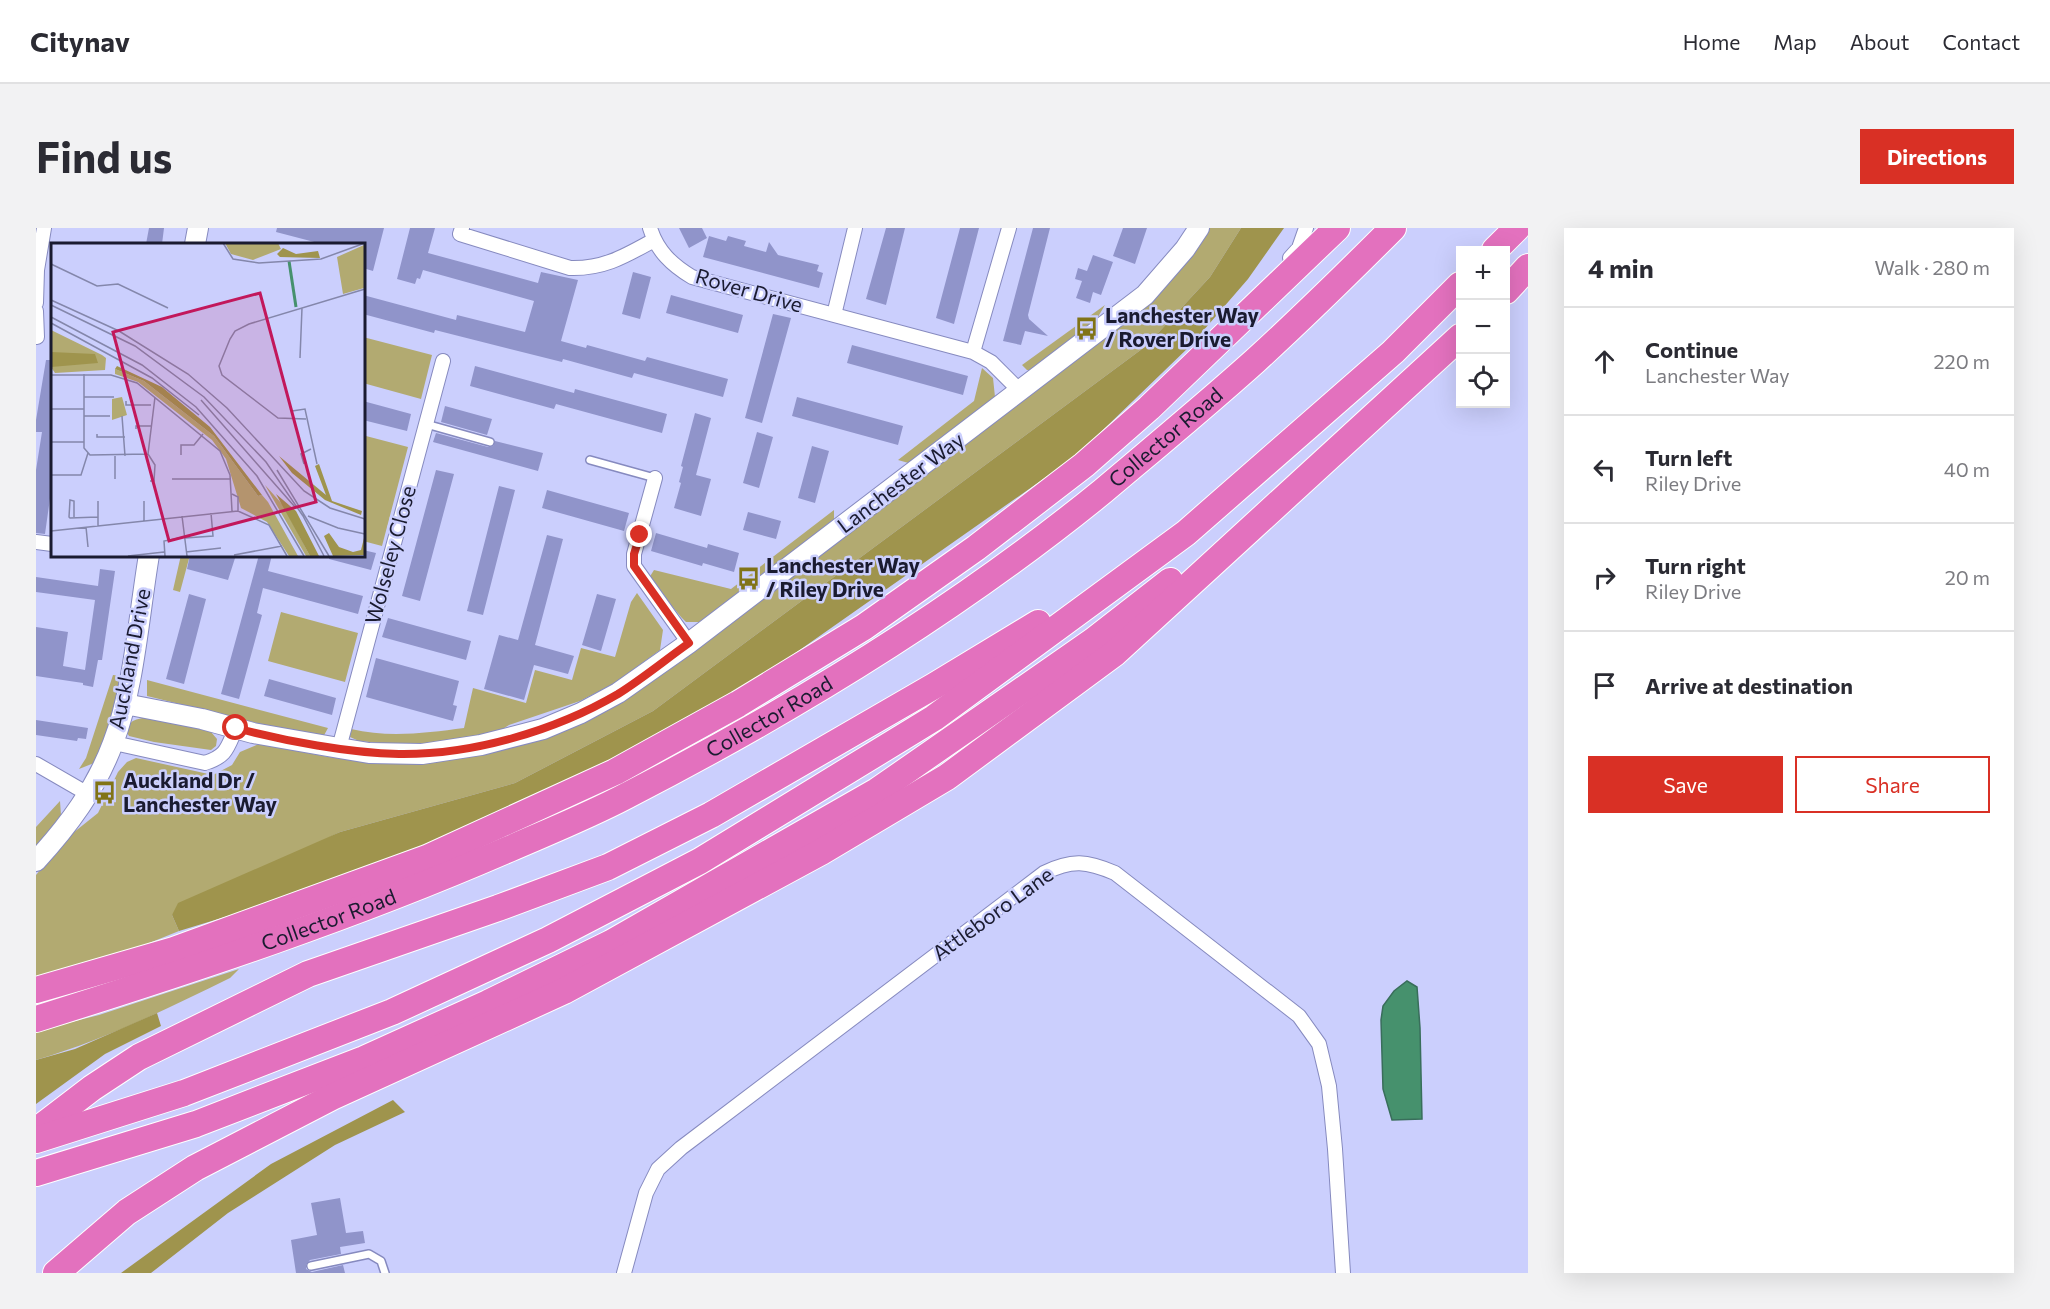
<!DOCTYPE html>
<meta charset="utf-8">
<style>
body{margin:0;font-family:Commissioner,sans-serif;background:#f2f2f3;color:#2b2b33}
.controls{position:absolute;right:18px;top:18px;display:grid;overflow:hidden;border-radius:0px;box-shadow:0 6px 24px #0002}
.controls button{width:54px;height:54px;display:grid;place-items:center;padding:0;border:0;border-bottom:2px solid #e1e1e2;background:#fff;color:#2b2b33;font:30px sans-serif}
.stop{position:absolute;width:18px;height:18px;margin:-14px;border:4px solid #d93025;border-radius:50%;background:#fff}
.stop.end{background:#d93025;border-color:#fff;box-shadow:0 2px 6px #0008}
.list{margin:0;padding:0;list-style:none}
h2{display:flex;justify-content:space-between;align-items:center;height:78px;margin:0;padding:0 24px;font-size:26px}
h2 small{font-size:20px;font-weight:400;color:#7c7c81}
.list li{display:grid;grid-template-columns:39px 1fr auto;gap:18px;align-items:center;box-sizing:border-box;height:108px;padding:0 24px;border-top:2px solid #e1e1e2}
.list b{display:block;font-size:22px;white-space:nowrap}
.list p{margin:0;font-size:20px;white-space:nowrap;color:#7c7c81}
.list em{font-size:20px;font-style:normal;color:#7c7c81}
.actions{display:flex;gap:12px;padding:18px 24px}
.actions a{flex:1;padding:14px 0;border:2px solid #d93025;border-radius:0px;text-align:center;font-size:21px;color:#d93025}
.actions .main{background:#d93025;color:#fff}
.icon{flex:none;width:33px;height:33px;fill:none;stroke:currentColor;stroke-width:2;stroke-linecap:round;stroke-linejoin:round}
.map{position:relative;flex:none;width:1492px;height:1045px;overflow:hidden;border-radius:0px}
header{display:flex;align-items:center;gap:36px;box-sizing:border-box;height:84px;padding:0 30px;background:#fff;border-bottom:2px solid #e1e1e2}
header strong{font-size:28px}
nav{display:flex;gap:33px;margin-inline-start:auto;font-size:21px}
.intro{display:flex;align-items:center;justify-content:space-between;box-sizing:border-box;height:144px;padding:0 36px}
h1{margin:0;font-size:42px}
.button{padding:15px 27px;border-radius:0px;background:#d93025;color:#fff;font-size:21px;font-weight:700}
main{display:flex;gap:36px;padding:0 36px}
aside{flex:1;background:#fff;border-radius:0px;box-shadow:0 6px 24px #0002}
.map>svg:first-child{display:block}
.green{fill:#b2aa71}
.forest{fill:#9f944d}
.water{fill:#46916d;stroke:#396e5b;stroke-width:1.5}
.building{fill:#9094ca}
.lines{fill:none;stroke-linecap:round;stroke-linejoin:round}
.lane-casing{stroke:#868abf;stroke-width:10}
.street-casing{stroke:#868abf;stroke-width:16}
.secondary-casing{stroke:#868abf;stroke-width:22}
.highway-casing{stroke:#fff;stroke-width:28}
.lane{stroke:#fff;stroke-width:7}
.street{stroke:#fff;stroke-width:14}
.secondary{stroke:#fff;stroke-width:20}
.highway{stroke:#e371be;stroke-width:26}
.route{stroke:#d93025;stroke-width:8}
.labels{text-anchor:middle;stroke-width:5;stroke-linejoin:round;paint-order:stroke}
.street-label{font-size:21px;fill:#1a1b30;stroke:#cbcffd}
.poi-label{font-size:21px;font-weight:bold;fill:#1a1b30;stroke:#cbcffd;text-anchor:start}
.inset-river{fill:none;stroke:#46916d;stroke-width:3}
.inset-road{fill:none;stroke:#8487ab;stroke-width:1.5}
.view{fill:#c2185b;fill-opacity:0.15;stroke:#c2185b;stroke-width:3}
.inset-edge{fill:none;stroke:#1a1b30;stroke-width:3}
</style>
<header>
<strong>Citynav</strong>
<nav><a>Home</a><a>Map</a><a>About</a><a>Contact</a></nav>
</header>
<div class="intro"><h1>Find us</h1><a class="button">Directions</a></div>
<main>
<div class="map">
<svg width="1492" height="1045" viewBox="0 0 1492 1045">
<rect width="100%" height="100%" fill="#cbcffd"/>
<path class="green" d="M1174,0h31l-31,49 -64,69 -493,365 -138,72 -175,49 -168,83 7,16 -57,23 -86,25v-104l32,-38 30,-24 20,-41 9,-10 9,-4 77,17 19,-10 8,-13 19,-8 70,13 38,5 221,-46 597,-453z
M1069,77l-13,22 -60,44 -5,-1 -5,-5z
M327,109l69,18 -11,44 -58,-16z
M946,140l11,10 2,19 -83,67 -14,-4 76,-59z
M330,208l42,11 -26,99 -19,-5v-95z
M798,282v9l-96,76 -39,27h-13l-5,-5 -32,-39 5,-8 77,19z
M145,327h9l-10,37 -7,-2z
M601,365l26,37 -3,20 -45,33 -35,18 -71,24 -14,9 -84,12 -52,-5 -9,-4 1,-8c37,9 76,4 113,-1l9,-40 53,15 9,-33 37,10 9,-32 34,9 16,-55z
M245,384l77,21 -13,49 -77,-21z
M77,447l9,1 -16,59 -12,28 -15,6 7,-11z
M111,452l181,48 -6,11 -175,-43z
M117,489l58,15 6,7 -1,7 -5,4 -57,-8 -25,-6 -3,-5c3,-13 16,-13 27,-14z
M24,573l1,14 -25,33v-21z
M203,741l-9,9c-63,31 -126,62 -194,82v-29l63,-16z"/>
<path class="forest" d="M1205,0h43l-36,51 -58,67 -114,110 -353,248 -124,62 -173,79 -96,40 -151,46 -7,-16 6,-12 162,-71 175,-49 138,-72 493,-365 64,-69z
M121,785l4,13 -56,28 -69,50v-44l39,-11z
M357,872l12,12 -70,33 -107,68 -77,60h-30l150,-109z"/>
<path class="water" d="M1371,753l10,6 3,41 2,91 -30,1 -9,-31 -2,-69 2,-14 11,-15z"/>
<path class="building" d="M113,0h15l-2,16h-16z
M241,0h107l-11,43 -10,-3v-24h-41l-46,-12z
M374,0h25l-7,25 110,30 3,-11 37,8 -17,61 25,7 1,-3 58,16 2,-4 81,22 -5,18 -89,-24 -2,5 -69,-19 -1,3 -127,-32 -1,3 -71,-19v-19l93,25 1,-5 68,17 9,-31 -111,-31 -3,9 -3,-1 -2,6 -18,-5z
M643,0h23l5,10 -18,10z
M850,0h19l-19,77 -20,-6z
M924,0h19l-25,96 -18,-6z
M997,0h17l-22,87 1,4 19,17 -23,-5 -4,14 -18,-4z
M1087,0h24l-12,36 -22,-8z
M673,8l17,5 2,-5 18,5 -2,5 22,6 3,-10 9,13 41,10 -2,6 6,2 -4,15 -116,-31z
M1057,27l20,7 -12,33 -8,-3 -3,11 -14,-5 6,-17 -7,-2 3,-11 9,3z
M597,44l18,5 -11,42 -18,-5z
M635,67l72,20 -5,18 -72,-20z
M737,86l18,4 -29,105 -17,-5z
M816,117l116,31 -5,19 -116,-32z
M10,132h6v124l-7,50 -9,-1v-63l6,-38h-6v-12z
M439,138l99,27 1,-4 92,25 -5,19 -106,-29 -2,5 -84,-23z
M761,169l106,29 -5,19 -106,-29z
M327,173l48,13 -4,17 -44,-11z
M409,178l47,13 -5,16 -46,-13z
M659,185l16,5 -15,57 15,4 -10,37 -27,-8 7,-25 -2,-1 4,-15 -2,-1z
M721,204l16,5 -14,51 -16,-5z
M400,205l52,14 5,-1 2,-5 48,12 -5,18 -105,-29z
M776,218l17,5 -14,52 -17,-5z
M400,242l18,4 -34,127 -18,-5z
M463,258l16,4 -32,125 -16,-4z
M511,262l82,23 -5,18 -82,-23z
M712,284l33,9 -5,18 -33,-9z
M620,305l51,15 1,-4 31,9 -5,19 -31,-9 -1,3 -51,-15z
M511,307l16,4 -28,106 39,11 -6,18 -34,-9 -10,35 -40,-11 15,-54 19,5z
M327,322l13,3 -5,17 -42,-11v-4h34z
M154,327h46l-8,25 -41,-11z
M223,327h13l-4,16 95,25 -5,18 -95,-26 -6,25 5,2 -23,84 -18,-5z
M64,341l15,2 -13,89h-4l-5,27 -10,-2v-2l-47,-7v-49l32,5 -5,34 22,4 10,-70 -59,-8v-15l62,9z
M153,366l17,5 -22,85 -18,-5z
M561,366l19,5 -15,52 -19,-6z
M352,390l83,23 -5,19 -84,-23z
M340,430l83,23 -6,24 4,1 -4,15 -87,-24z
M233,451l67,19 -4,17 -68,-19z
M0,492l52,8 -2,11 -8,-1 -1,3 -41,-6z
M304,970l6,35 17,-2 2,12 -25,4 1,7 -31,6 -4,5v4l6,3 31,-7 2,8h-49l-5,-33 26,-5 -6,-32z"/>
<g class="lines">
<defs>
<path id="lane" d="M390,196l64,18
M554,232l65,18
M275,1038l58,-12 12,7 4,12"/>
<path id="street" d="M426,0l-2,6 110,34c34,1 55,-12 84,-28
M614,0c7,23 22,37 42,49l281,75 18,10 29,29
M1254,30l9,-10 7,-20
M0,75l1,-33 7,-42
M0,83l1,26
M798,87l21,-87
M937,124l36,-124
M619,250l-21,76v12l55,77
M0,314l16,2
M78,515l91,20c22,-7 22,-15 31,-35
M303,520l104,-387
M0,536l52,30
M588,1045l22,-80 12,-24 23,-21 363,-275c28,-14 43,-12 71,0l184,143 20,28 10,42 6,63 8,124"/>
<path id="secondary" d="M159,16l3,-16
M89,476l77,15 51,14 86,15 30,5 53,1 59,-9 62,-16 38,-16 37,-20 71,-50 456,-348 40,-46 14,-21
M0,633c32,-35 60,-72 77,-118 21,-54 26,-129 36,-188"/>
<g id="highway">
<path d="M1459,22l22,-22"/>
<path d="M1470,63l22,-24"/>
<path d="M0,762l138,-40 253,-92 188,-86 123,-68 126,-77 112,-79 108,-83 65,-57 188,-180"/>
<path id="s1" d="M0,791c160,-50 319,-103 473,-170 39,-17 79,-33 117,-53 167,-86 331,-186 477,-305 51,-43 103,-86 152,-130 47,-43 93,-88 138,-133"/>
<path d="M0,903l56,-43 47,-31 169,-83 190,-66 110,-41 103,-52 223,-129 104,-63"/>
<path d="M0,912l148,-47 208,-81 156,-72 152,-79 234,-143 252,-185 207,-181 67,-67"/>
<path d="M0,945l160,-49 168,-65 124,-56 123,-60 266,-152 216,-150 77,-60"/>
<path d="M20,1045l71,-61 68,-44 137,-71 232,-106 257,-139 126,-75 168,-124 345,-316"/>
</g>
</defs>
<use href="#lane" class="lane-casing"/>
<use href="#street" class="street-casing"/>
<use href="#secondary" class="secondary-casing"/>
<use href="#highway" class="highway-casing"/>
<use href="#lane" class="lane"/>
<use href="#street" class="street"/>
<use href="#secondary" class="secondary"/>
<use href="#highway" class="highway"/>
</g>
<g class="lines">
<path class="route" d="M200,500c49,13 113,25 163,26 73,1 156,-23 219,-60 24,-15 47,-34 71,-51l-55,-77v-12l6,-19"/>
</g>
<defs>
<symbol id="bus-bare" viewBox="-9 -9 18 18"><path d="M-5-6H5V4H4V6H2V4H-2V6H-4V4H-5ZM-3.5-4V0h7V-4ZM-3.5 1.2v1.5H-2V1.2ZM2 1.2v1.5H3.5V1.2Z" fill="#817417" stroke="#cbcffd" stroke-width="2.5" paint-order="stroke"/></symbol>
</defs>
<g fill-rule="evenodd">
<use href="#bus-bare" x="1034" y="84" width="33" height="33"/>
<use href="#bus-bare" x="696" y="334" width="33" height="33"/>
<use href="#bus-bare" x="52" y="548" width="33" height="33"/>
</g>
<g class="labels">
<g class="street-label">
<text transform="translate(713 63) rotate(16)" y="7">Rover Drive</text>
<text dy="7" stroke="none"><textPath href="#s1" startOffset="1281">Collector Road</textPath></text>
<text transform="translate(865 255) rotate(-37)" y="7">Lanchester Way</text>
<text transform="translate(355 327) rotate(-75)" y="7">Wolseley Close</text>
<text transform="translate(94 431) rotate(-79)" y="7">Auckland Drive</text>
<text dy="7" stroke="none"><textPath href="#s1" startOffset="795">Collector Road</textPath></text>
<text transform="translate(957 686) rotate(-36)" y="7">Attleboro Lane</text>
<text dy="7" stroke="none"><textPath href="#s1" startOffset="309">Collector Road</textPath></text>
</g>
<g class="poi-label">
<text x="1069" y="95">Lanchester Way<tspan x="1069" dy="24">/ Rover Drive</tspan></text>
<text x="730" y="345">Lanchester Way<tspan x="730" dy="24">/ Riley Drive</tspan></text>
<text x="87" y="560">Auckland Dr /<tspan x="87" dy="24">Lanchester Way</tspan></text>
</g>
</g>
<g transform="translate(15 15)">
<rect width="314" height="314" fill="#cbcffd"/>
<path d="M174,0h53l3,6 -28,11 -22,-6zM313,2v43l-21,6 -6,-37zM0,87l51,25 4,3 -1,12 -50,3 -4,-6zM64,126l29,12 70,55 44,60 4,-1 6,7 30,54h-9l-22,-34 -26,-14 -15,-49 -14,-19 -74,-58 -23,-8zM71,154l5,18 -15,5v-21zM214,242l18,20 27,51h-4z" fill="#b2aa71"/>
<path d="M232,5l13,6 22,-3 2,7 -40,-1 -3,-3zM0,109l44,2 3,9 -47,4zM66,123l45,21 48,40 52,68 -4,1 -44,-60 -70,-55 -29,-12zM228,213l47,39 -11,-29 4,-2 13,37 30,10 -1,4 -36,-15 -33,-27zM225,251l20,17 23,45h-9zM278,290l10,14 14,5 8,-2 3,-12v17l-31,1 -9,-20z" fill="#9f944d"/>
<path class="inset-river" d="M238,18l7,46"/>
<path class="inset-road" d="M172,0l10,16 26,4 62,-4 44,-16M0,21l46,22 21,-2 50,24M0,57l68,31 69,43 39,34 77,83 26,17 35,11M0,62l84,41 69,51 62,65 37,54 21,40M0,74l91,48 54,42 61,69 47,80M0,80l101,55 47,37M249,115l2,-50M33,131v74l6,7 58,-1 7,-57M0,132h60l26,8 83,68 10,24 2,36M33,154h30M150,157l94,107M75,158v4h25M0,166h33M241,168l13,-2 12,55M33,173h26M71,173l3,40M255,176l-28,-1 -56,-43 -3,-9 11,-27 5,-8 14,-7 116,-35M85,186v-3h15M46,191v3h28M0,199h33M97,211l7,11 -1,16h-4M130,212v-10h13l9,-11M64,213v23M253,221l-3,-10 10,-5M226,227l52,86M0,232h30l7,-22M121,236h59M181,251l6,3v14M93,258v20M131,273l5,40M257,273l30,12 27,6M23,274v-16l-4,-1 -1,17 1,1 28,-1M47,283v-25M35,284l2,20M0,288l187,-20 31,14 18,31M134,295l28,-2 -2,-23M135,309l35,-4M183,312l48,-9M77,313l36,-4M114,313l-1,-15 20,-4"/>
<path class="view" d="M209,50l56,209 -147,39 -56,-209z"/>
<rect width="314" height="314" class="inset-edge"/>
</g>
</svg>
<div class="controls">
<button>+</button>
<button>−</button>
<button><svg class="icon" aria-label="locate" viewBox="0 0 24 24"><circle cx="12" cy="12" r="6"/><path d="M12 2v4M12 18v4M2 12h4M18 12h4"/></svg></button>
</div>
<div class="stop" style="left:200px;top:500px"></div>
<div class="stop end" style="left:604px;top:307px"></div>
</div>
<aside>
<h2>4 min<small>Walk · 280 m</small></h2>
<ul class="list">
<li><svg class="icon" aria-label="ahead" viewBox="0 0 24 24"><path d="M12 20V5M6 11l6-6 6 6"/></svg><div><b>Continue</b><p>Lanchester Way</p></div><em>220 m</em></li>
<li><svg class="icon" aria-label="left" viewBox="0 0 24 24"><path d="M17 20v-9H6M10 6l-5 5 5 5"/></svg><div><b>Turn left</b><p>Riley Drive</p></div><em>40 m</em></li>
<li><svg class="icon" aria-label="right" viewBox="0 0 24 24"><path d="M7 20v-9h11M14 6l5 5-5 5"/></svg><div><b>Turn right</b><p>Riley Drive</p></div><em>20 m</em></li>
<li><svg class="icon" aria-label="arrive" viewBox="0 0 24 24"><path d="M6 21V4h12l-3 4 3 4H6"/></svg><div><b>Arrive at destination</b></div></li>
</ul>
<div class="actions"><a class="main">Save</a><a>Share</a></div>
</aside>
</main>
